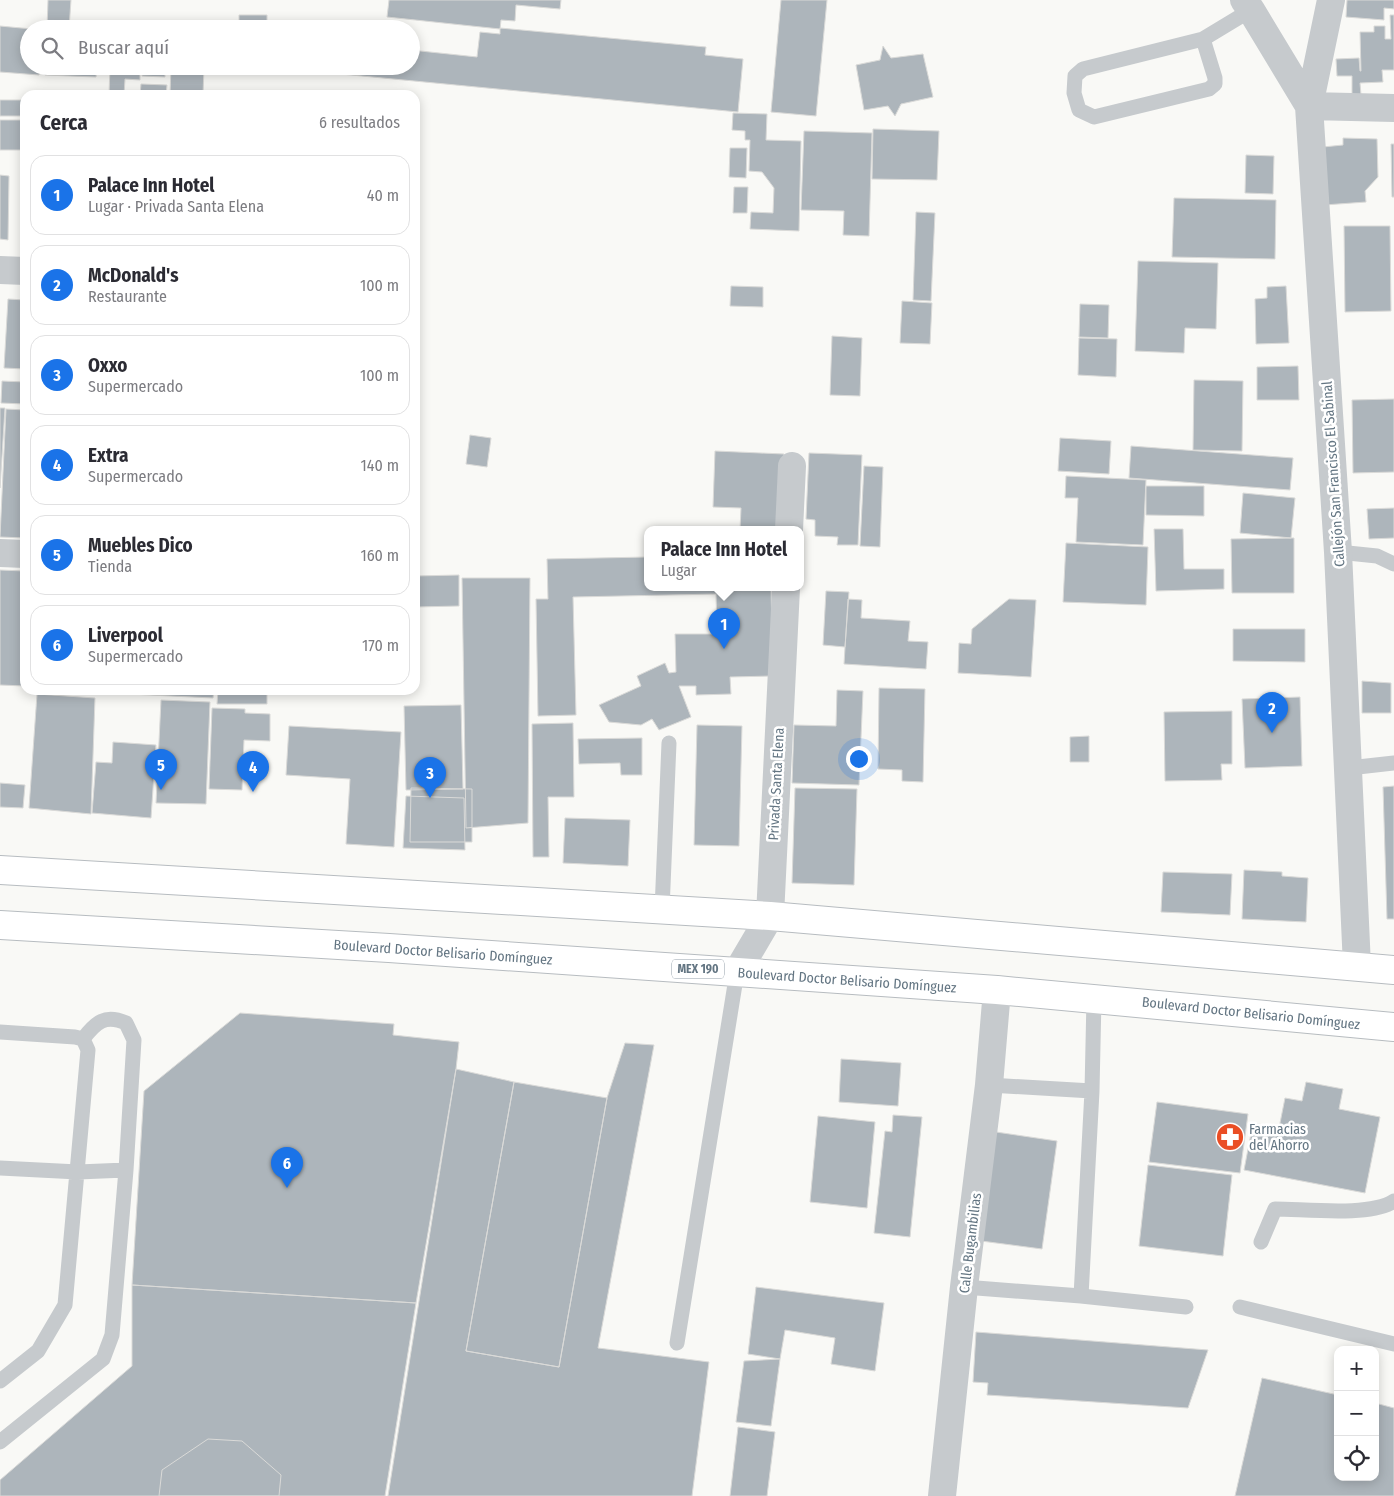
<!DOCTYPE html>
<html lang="es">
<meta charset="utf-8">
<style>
body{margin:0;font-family:"Fira Sans Condensed",sans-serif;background:#f2f2f3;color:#2b2b33}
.controls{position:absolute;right:15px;bottom:15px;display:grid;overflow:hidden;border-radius:10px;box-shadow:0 2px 12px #0003}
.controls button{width:45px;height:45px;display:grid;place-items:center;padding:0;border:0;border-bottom:1px solid #e1e1e2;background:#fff;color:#2b2b33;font:25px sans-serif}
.you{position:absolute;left:858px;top:758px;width:18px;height:18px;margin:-12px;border:4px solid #fff;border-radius:50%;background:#1a73e8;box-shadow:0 0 0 8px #1a73e833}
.badge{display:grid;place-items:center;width:32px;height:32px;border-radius:50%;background:#1a73e8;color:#fff;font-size:16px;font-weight:700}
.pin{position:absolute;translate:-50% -41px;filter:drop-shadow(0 1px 2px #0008)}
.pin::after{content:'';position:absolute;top:26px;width:18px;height:15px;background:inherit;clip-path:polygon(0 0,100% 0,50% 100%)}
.popup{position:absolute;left:644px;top:526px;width:160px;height:65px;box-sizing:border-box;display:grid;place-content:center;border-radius:10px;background:#fff;filter:drop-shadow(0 1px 4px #0005);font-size:16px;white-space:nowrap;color:#7c7c81}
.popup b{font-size:19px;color:#2b2b33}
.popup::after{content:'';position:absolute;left:50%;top:100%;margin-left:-10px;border:10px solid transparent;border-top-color:#fff}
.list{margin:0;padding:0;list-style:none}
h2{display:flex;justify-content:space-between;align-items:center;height:65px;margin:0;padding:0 20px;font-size:21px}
h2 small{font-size:16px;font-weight:400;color:#7c7c81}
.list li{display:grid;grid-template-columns:32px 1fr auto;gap:15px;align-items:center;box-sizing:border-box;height:80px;margin:0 10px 10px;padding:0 10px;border:1px solid #e1e1e2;border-radius:15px}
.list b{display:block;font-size:19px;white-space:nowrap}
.list p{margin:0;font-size:16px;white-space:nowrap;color:#7c7c81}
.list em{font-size:16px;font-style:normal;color:#7c7c81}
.icon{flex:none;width:28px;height:28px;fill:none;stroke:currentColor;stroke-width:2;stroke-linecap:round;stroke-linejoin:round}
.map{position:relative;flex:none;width:1394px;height:1496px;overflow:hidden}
.search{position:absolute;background:#fff;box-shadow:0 2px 12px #0003;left:20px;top:20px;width:400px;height:55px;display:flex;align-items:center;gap:12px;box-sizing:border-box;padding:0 18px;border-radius:28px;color:#7c7c81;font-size:19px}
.panel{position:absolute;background:#fff;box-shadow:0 2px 12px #0003;left:20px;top:90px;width:400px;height:605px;border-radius:15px}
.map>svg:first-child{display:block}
.building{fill:#adb5bb;stroke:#dadad8}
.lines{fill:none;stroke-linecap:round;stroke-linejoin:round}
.primary-casing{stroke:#b7bcc0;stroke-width:30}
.lane{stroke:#c6cacd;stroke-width:15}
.street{stroke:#c6cacd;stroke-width:28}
.primary{stroke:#fff;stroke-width:28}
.labels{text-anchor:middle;stroke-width:5;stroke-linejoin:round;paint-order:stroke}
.shield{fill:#fff;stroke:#929ea8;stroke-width:1}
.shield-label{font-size:12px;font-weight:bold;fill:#637582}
.street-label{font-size:14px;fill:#637582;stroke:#fff}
.poi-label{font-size:14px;fill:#637582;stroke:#fff;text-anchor:start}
</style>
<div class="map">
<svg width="1394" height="1496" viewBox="0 0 1394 1496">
<rect width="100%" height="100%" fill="#f9f9f6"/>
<path class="building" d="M48,0h23l-2,29h5h-27z
M389,0h172l-1,9 -44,-4 -1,16 -14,-1 -1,9 -113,-12z
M781,0h46l-11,116 -45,-4z
M1347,0h47v9l-10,-1v12l-38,-3z
M239,15h28v14h-28z
M1390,15h4v55h-12l1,12 -23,1 1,12h-9v-19h-15l-1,-17 23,-1 1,13h1l-1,-39h14v-6h11v13h6z
M144,22h12v7h-12z
M125,23h15v6h-15z
M0,26l32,3h-3v37h11l-1,9 -39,-3z
M500,28l206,19 -1,8 38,4 -5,53 -418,-40v-6h91v-16l66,7 3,-25 20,2z
M883,46l8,12 32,-4 10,43 -32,7 -6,12 -7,-10 -24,4 -8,-45 24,-5z
M45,66h52l-1,11 -51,-2z
M110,66h30v14l-15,-1 -1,16h-15z
M143,66h22v11l-23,-1z
M171,66h33l-1,29h-33z
M291,66h23l-1,6 -22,-3z
M141,84l26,1 -1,10h-26z
M0,100h22l-1,16h-21z
M733,113l34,1 -1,26 35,1 -2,90 -49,-2 1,-17 22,1 1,-25 -12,-16 -13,-1 1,-31h-5v-9l-13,-1z
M0,120h21v30h-21z
M873,129l66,2 -2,49 -65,-1z
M804,131l68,2 -3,103 -26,-1 1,-24 -43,-1z
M1343,138l34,1 1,38 -13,14 1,11 -42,3 -1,-58 20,-2z
M1391,144h3v53h-2z
M730,148h17l-1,30 -17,-1z
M1246,155l28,1 -1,38 -28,-1z
M0,175l9,1 -1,64 -8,-1z
M734,187h14l-1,26h-14z
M1174,198l102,2 -1,59 -103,-2z
M916,212l19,1 -4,88 -18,-1z
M1344,226h46l1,85 -46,1z
M1138,261l80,2 -2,66 -31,-1 -1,25 -49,-2z
M731,286l32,1v20l-33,-1z
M1286,286l3,57 -33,1 -1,-45 12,-1v-11z
M8,299l17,1v69l-21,-1z
M902,301l30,2 -2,41 -30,-1z
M1080,304l29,1 -1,33 -29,-1z
M832,336l30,2 -2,58 -30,-1z
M1079,338l38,1 -1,38 -38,-2z
M1298,366l1,34h-42v-33z
M1194,380l49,1 -1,70 -49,-1z
M2,381l23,1v22l-24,-1z
M1394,399v73l-41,1 -1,-73z
M0,408h5l-5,80z
M6,409l19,1v128l-25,-1z
M470,435l21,3 -4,29 -21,-3z
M1060,438l51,3 -2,33 -51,-3z
M1131,446l162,12 -3,32 -161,-12z
M715,451l69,3 -3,76h-41l1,-22 -28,-1z
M809,453l53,2 -4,90h-21l1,-8 -23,-1v-16l-9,-1z
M864,466l19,1 -3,80 -20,-1z
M1066,476l80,4 -3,65 -67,-3 2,-44h-13z
M1146,486h58v30l-58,-1z
M1243,493l52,5 -4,40 -51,-5z
M1394,508v30l-25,1 -2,-30z
M1154,529h29l1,40h40v20l-68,2z
M1294,538v55h-62l-1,-54z
M1066,543l82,4 -2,58 -83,-3z
M648,557v31h123l2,88 -43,1 1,17 -35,1v-9h-17l12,31 -32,13 -7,-11 -11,6 -32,-3 -10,-17 42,-19 -4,-10 28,-13 4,10 7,-1 -1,-38h42l-1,-40 -143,3 3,118 -38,1 -2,-117h12l-1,-40z
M0,570l25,1v115l-25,-1z
M459,575v31l-44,1v-31z
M462,578h68l-2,245 -62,5z
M826,591l23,1 -4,55 -22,-2z
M848,599l14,1 -1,18 49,3 -2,20 20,1 -2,27 -82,-5z
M1009,599l27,1 -5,77 -73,-4 1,-30 12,1 1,-15z
M1233,629h72v33l-72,-1z
M1362,681l29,2v30h-29z
M879,688l46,1 -2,93 -21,-1v-11l-24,-1z
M108,690h106l-1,8 -105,-5z
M218,690h49v14h-50z
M837,690l26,1 -4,94 -67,-2 2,-58 42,1z
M37,694l58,4 -4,116 -62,-6z
M1300,697l2,69 -57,2 -3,-69z
M161,700l49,2 -4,102 -50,-1z
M461,705l2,84 -57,1 -2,-84z
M212,708l33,1v4l25,1v27l-26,-1 -2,50 -33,-1z
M1232,711v53h-11l1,16 -57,1 -1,-69z
M573,723l1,74h-26l1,60h-16l-1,-133z
M697,725l45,1 -3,120 -45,-1z
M289,726l112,6 -7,115 -48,-3 4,-65 -64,-4z
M1089,736v26h-19v-25z
M642,738v37h-21l-1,-12 -41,1 -1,-25z
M113,742l43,3 -5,73 -59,-5 4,-51 16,1z
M0,783l25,2 -2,23 -23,-1z
M1394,786v133h-7l-4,-132z
M411,788l61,1v53h-62z
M795,788l62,1 -3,96 -62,-2z
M406,796l58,2 1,52 -62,-2z
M565,818l65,2 -2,46 -65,-3z
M1244,870l38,2v4l26,2 -2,44 -64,-3z
M1163,872l69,2 -2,41 -69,-3z
M240,1013l154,11 -1,11 66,7 -3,27 -40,234 -284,-18 12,-194z
M625,1043l29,2 -56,303 111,14 -17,134h-304l68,-427 58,13 -48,269 93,16 48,-269z
M841,1059l60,4 -3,43 -59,-4z
M514,1082l93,16 -48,269 -93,-16z
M1306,1082l37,7 -4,20 41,8 -15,76 -121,-23 9,-47 26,5 6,-30 17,3z
M1157,1102l91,12 -8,59 -91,-11z
M893,1115l29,2 -12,120 -36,-4 11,-102 7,1z
M818,1116l57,6 -8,86 -57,-6z
M996,1132l61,9 -15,108 -61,-8z
M1148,1165l84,10 -9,81 -84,-10z
M132,1285l284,18 -31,193h-385v-16l132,-114z
M756,1287l128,16 -9,68 -44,-7 4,-26 -50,-8 -5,29 -32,-5z
M976,1332l232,18 -20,58 -201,-13 1,-12 -15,-1z
M780,1359l-9,67 -35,-4 8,-61z
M1262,1378l76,17v82h37v-74l19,5v88h-159z
M738,1427l37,5 -8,64h-37z
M208,1439l34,2 39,34 -2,21h-120l3,-26z"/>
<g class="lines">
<defs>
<path id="primary" d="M0,870l770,46 624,54
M0,925l389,23 608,42 397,37"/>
</defs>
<use href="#primary" class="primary-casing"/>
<path class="lane" d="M1203,39l12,39v6l-6,5 -115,28 -15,-7 -5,-17 1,-17 8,-7 120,-30 48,-29
M1338,552l39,4 17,8
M1349,768l45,-5
M662,910l7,-167
M0,1032l75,5 8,2
M989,1085l103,6
M0,1168l78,4 48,-2
M1261,1242l14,-33c30,0 95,8 119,-8
M964,1287l117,9 105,11
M1081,1296l11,-205 2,-93
M1240,1307l154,37
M677,1343l60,-371
M0,1381l38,-30 27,-46 23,-255 -5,-11
M0,1442l103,-83 9,-24 14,-165 8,-130 -8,-17c-21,-9 -30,-1 -43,16"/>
<path class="street" d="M1244,0l7,10 58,96 29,446 19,414
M1331,0l-22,106 85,2
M0,270l25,1
M789,530l3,-64
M0,553l25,1
M737,972l33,-56 16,-328
M942,1496l22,-209 25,-202 8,-95"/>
<use href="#primary" class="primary"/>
</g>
<defs>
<symbol id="pharmacy-disc" viewBox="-11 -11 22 22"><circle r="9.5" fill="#ea4e25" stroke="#fff"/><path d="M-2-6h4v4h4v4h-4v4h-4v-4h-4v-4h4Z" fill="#fff"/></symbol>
</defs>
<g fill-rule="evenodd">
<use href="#pharmacy-disc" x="1214" y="1121" width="32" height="32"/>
</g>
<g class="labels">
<rect class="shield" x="672" y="959.5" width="52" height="19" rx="4"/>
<g class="shield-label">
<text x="698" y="973">MEX 190</text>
</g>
<g class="street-label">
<text transform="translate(1333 474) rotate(-94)" y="5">Callejón San Francisco El Sabinal</text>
<text transform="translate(776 784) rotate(-87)" y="5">Privada Santa Elena</text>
<text transform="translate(443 952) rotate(4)" y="5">Boulevard Doctor Belisario Domínguez</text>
<text transform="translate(847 980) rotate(4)" y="5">Boulevard Doctor Belisario Domínguez</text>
<text transform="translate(1251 1013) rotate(6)" y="5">Boulevard Doctor Belisario Domínguez</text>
<text transform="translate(970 1243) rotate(-83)" y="5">Calle Bugambilias</text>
</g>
<g class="poi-label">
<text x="1249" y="1134">Farmacias<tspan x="1249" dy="16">del Ahorro</tspan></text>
</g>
</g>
</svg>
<div class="controls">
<button>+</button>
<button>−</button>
<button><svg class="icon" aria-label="locate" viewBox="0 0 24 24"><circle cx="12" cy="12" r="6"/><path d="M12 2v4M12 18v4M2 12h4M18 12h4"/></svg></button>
</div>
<div class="you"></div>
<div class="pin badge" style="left:724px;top:649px">1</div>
<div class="popup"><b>Palace Inn Hotel</b>Lugar</div>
<div class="pin badge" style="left:1272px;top:733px">2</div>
<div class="pin badge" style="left:430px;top:798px">3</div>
<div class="pin badge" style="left:253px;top:792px">4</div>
<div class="pin badge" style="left:161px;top:790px">5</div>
<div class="pin badge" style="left:287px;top:1188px">6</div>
<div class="search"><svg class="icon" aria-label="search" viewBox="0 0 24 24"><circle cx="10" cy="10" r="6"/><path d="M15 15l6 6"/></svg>Buscar aquí</div>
<section class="panel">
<h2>Cerca<small>6 resultados</small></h2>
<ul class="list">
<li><span class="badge">1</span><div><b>Palace Inn Hotel</b><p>Lugar · Privada Santa Elena</p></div><em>40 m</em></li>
<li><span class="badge">2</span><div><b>McDonald's</b><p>Restaurante</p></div><em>100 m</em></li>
<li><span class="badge">3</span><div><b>Oxxo</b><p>Supermercado</p></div><em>100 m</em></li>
<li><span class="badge">4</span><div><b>Extra</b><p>Supermercado</p></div><em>140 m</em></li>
<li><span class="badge">5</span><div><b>Muebles Dico</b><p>Tienda</p></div><em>160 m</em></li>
<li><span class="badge">6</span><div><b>Liverpool</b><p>Supermercado</p></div><em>170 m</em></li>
</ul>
</section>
</div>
